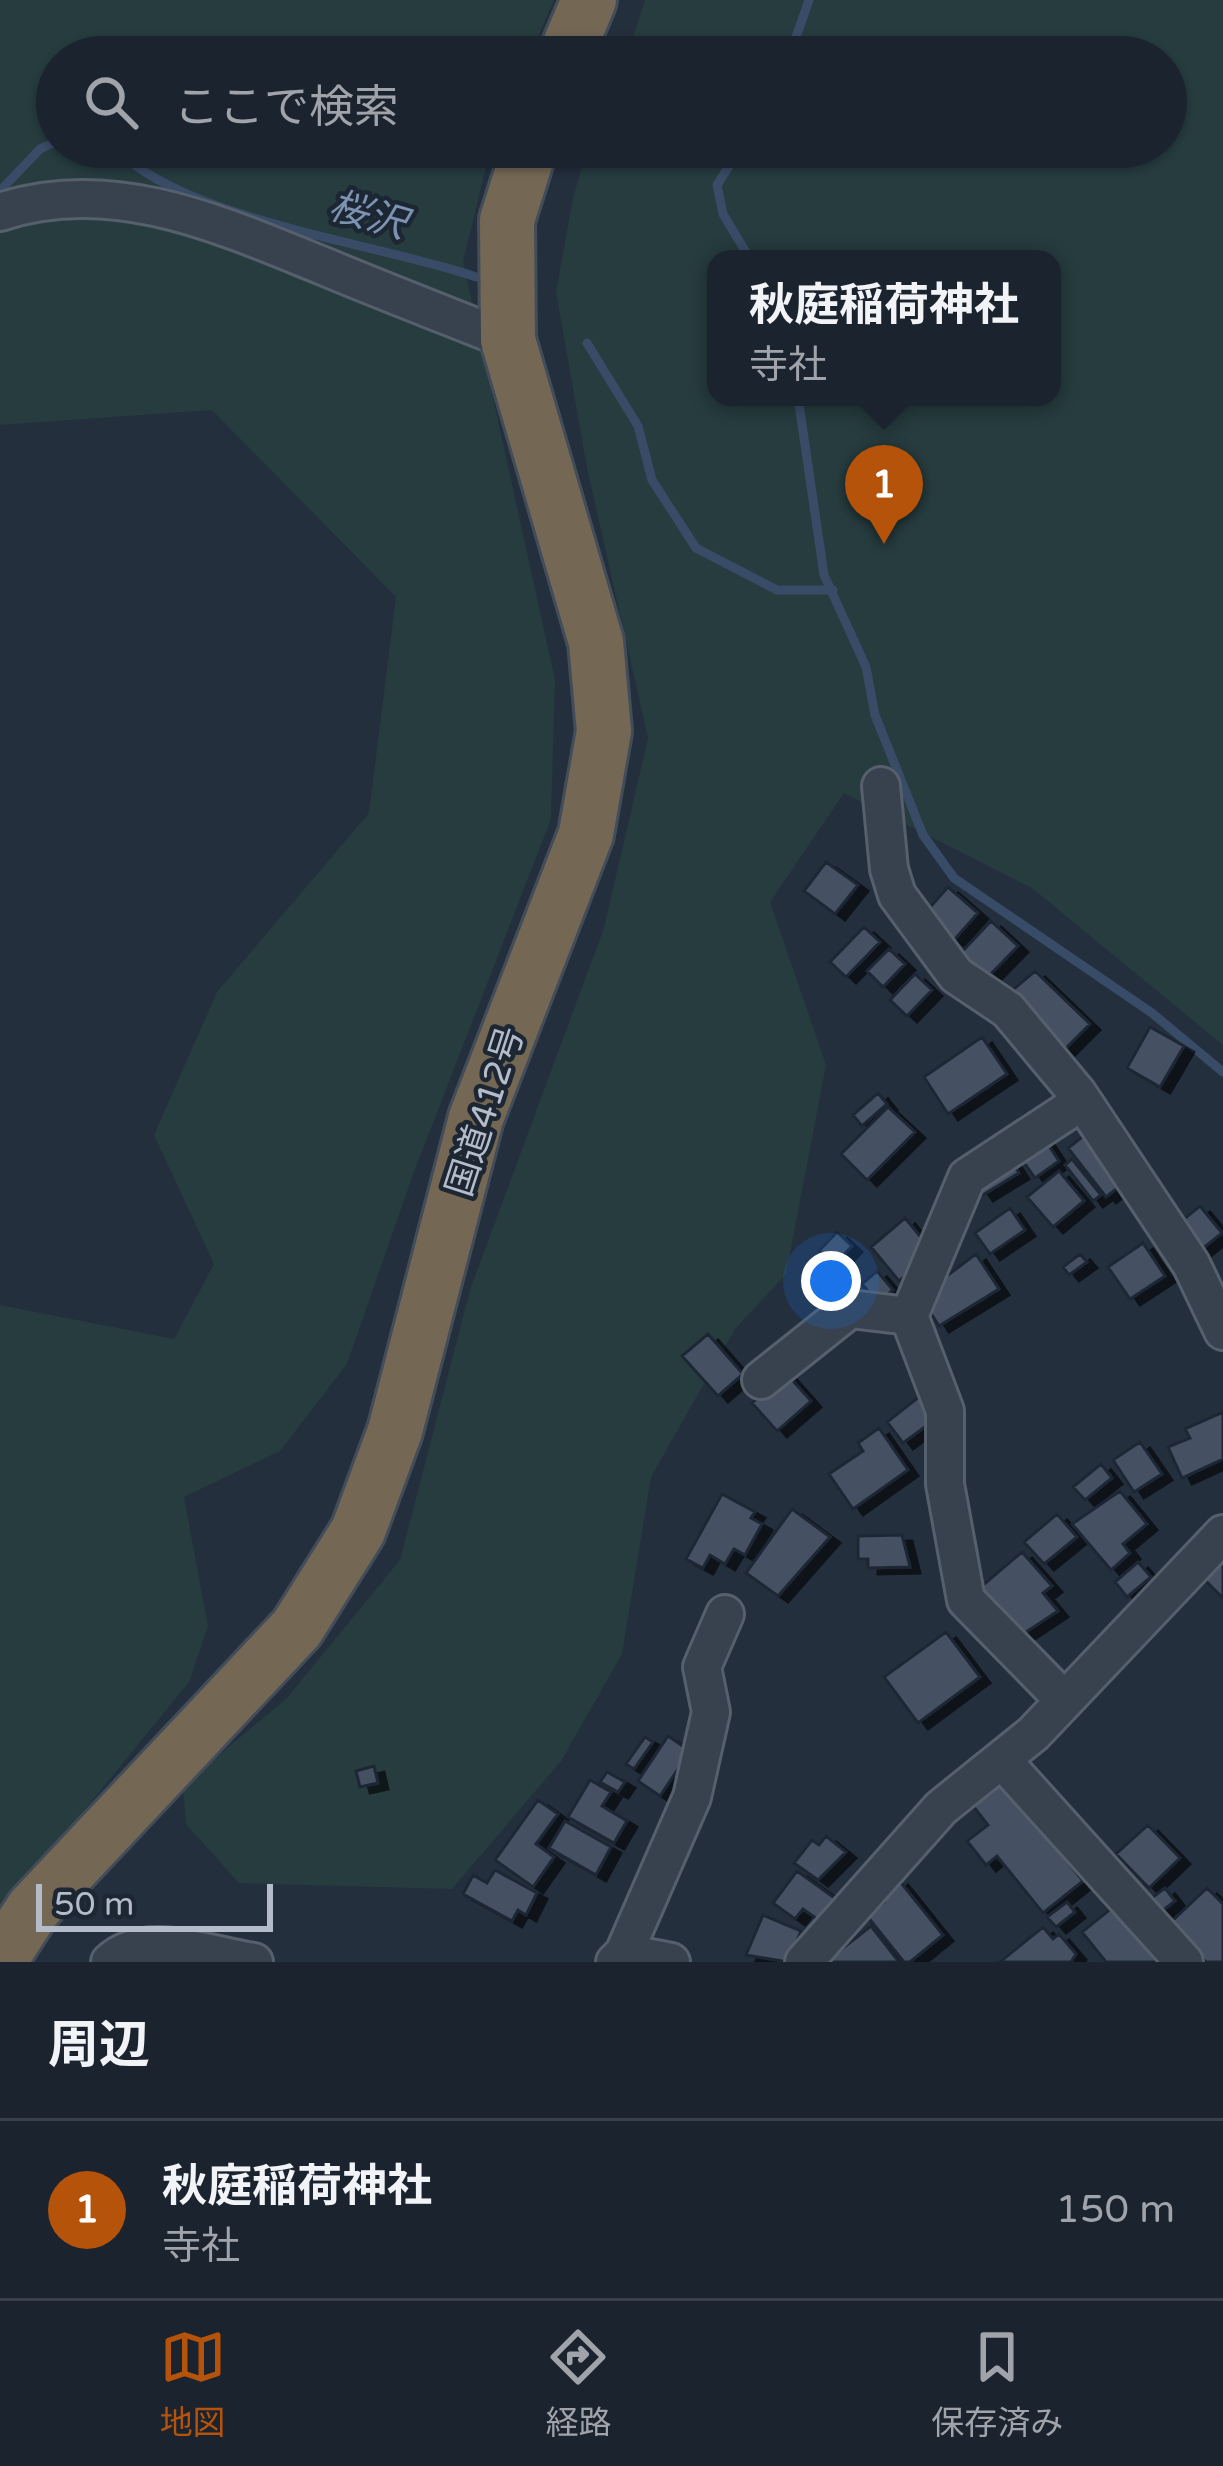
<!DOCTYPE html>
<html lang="ja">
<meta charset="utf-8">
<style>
body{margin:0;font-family:"Varela Round","Noto Sans JP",sans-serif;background:#282f3a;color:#f1f3f6}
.scale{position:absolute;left:36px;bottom:30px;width:237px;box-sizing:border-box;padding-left:12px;border:6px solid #b4bcc9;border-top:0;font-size:33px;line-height:42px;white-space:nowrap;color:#b4bcc9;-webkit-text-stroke:9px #1d2633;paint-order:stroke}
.you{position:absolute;left:831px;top:1281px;width:42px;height:42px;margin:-30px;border:9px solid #fff;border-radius:50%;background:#1a73e8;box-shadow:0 0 0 18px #1a73e833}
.badge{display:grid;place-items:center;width:78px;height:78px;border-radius:50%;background:#b45309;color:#fff;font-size:39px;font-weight:700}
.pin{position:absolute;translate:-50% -99px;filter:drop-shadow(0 3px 6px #0008)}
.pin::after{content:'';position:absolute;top:63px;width:42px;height:36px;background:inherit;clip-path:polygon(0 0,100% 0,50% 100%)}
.popup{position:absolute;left:707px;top:250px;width:354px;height:156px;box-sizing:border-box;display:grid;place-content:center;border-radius:24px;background:#1b232e;filter:drop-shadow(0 3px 9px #0005);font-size:39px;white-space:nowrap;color:#a0a4aa}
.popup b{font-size:45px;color:#f1f3f6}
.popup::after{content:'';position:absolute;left:50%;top:100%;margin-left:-24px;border:24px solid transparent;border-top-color:#1b232e}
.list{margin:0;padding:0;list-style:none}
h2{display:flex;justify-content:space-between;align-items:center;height:156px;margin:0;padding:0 48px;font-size:51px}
h2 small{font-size:39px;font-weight:400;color:#a0a4aa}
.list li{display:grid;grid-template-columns:78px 1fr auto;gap:36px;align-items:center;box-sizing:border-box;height:180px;padding:0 48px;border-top:3px solid #39404a}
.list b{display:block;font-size:45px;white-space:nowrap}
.list p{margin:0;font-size:39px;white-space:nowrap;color:#a0a4aa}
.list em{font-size:39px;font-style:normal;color:#a0a4aa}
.icon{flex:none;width:66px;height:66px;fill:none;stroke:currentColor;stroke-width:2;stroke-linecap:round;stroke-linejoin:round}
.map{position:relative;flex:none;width:1223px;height:1962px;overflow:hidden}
.search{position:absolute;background:#1b232e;box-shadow:0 3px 9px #0004;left:36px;right:36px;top:36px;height:132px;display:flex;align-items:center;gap:30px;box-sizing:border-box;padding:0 42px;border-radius:66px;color:#a0a4aa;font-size:45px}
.sheet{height:336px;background:#1b232e}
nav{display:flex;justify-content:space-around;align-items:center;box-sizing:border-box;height:168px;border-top:3px solid #39404a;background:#1b232e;font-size:33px;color:#a0a4aa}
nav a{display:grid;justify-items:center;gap:6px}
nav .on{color:#b45309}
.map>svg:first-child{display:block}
.green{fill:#263c3f;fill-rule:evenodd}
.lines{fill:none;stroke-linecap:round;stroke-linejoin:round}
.stream{stroke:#394c67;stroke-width:9}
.building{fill:#455162;stroke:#1f2835;stroke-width:3;filter:url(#shadow)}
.minor-casing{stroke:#565f6c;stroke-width:42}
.highway-casing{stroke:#434c59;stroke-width:60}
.minor{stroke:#38414e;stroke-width:36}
.highway{stroke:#746855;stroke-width:54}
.labels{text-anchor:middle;stroke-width:9;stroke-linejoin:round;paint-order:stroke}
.street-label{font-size:36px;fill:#b4bcc9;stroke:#1d2633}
.water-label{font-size:39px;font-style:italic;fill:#7c92b1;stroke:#1d2633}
</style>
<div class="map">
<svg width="1223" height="1962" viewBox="0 0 1223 1962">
<defs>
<filter id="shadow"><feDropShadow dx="10" dy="6" stdDeviation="0" flood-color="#0009"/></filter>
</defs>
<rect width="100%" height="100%" fill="#242f3e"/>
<path class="green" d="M0,0h554l-25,57h-472v90h434l-28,114 92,419 -4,139 -139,358 -65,187 -67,87 -96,46 24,129 -19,56 -189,232v-609l174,34 40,-75 -60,-129 63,-143 152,-179 27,-216 -184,-187 -212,15z
M645,0h578v1045l-191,-157 -188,-95 -74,109 56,163 -40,209 -51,55 -84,148 -29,177 -61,107 -109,128 -213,-6 -53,-59 -3,-39 103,-86 114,-139 70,-270 134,-362 44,-190 -61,-270 -31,-176 17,-94 15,-51h578v-90h-539zM716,259h336v138h-336z"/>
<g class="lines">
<path class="stream" d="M789,57l20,-57
M115,147c63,72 267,97 361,130
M741,147l-24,38 6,29 27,45
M0,191l40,-42 17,-8
M587,343l51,83 14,54 44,68 81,42h56
M798,397l26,178 42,92 9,48 48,120 31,43 198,135 71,59"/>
</g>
<path class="building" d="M826,862l32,23 -23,29 -31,-23z
M948,887l30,26 -24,27 -30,-26z
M991,921l27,25 -35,36 -26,-25z
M864,927l16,15 -34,35 -16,-15z
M889,949l16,15 -22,23 -16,-16z
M1035,971l55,53 -31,31 -58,-55z
M915,974l17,16 -25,26 -17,-16z
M1150,1027l34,19 -24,41 -33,-19z
M982,1037l25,37 -59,40 -24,-37z
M878,1093l9,11 -25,22 -9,-11z
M888,1107l27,25 -48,48 -26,-26z
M1095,1127l38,49 -27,21 -38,-49z
M1043,1137l16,24 -24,17 -17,-24z
M1006,1153l13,20 -36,22 -13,-20z
M1072,1159l29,36 -8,6 -28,-36z
M1059,1171l25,30 -31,26 -26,-30z
M1200,1206l22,27 -21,17 -22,-27z
M1010,1208l15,22 -35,24 -15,-21z
M905,1218l29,35 -35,28 -28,-34z
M837,1232l15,14 -18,19 -15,-14z
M1143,1243l22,33 -35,23 -22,-32z
M976,1254l23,35 -60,37 -19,-30z
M1080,1254l7,8 -18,13 -6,-8z
M877,1271l16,19 -15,13 -16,-19z
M708,1334l35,40 -25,22 -36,-40z
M786,1373l25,28 -34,30 -25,-28z
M920,1396l17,22 -34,25 -16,-21z
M1223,1412v47l-41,19 -14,-31 22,-9 -5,-9z
M879,1428l29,42 -55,39 -24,-35 34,-23 -5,-8z
M1140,1442l22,32 -28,18 -21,-32z
M1101,1464l11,14 -27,22 -12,-13z
M1120,1491l27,33 -24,20 7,9 -19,17 -39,-46z
M722,1494l33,18 -4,6 11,6 -17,31 -11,-6 -9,15 -15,-9 -7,13 -17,-9z
M792,1509l38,28 -52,59 -32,-23z
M1057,1514l20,23 -33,27 -20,-22z
M902,1535l8,32 -42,1v-9h-10v-23z
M1022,1552l30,34 -9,7 15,18 -41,27 -41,-47z
M1223,1557v41l-21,-21z
M1138,1562l13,15 -24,20 -12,-15z
M946,1632l34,45 -62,46 -34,-46z
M668,1736l22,15 -30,45 -22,-15z
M645,1737l8,5 -19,27 -8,-5z
M374,1766l4,17 -18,4 -4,-16z
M607,1772l18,10 -7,10 -18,-10z
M590,1780l21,12 -9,14 25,15 -13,22 -46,-26z
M1003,1782l80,99 -40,32 -46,-57 -11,9 -19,-24 21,-16 -15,-19z
M538,1800l20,14 -22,30 18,13 -21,30 -38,-27z
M565,1821l46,26 -15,28 -47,-27z
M1148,1825l32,33 -31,30 -33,-34z
M826,1836l20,16 -28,28 -24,-17 18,-23 7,5z
M495,1870l42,23 -11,22 -8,-5 -6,11 -49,-27 10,-19 14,8z
M797,1871l39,28 -16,22 -17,-12 -8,10 -22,-16z
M898,1879l45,56 -33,27h-6l-37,-46 17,-14 -6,-7z
M1165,1888l10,13 -19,15 -11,-13z
M1207,1888l16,16v58h-17l-37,-38z
M1067,1902l8,10 -19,15 -9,-10z
M1113,1907l43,53 -2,2h-48l-24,-30z
M763,1915l38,16 -13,31 -42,-7z
M871,1926l28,36h-74z
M1043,1927l10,12 6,-5 17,20 -5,8h-71z"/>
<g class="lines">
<defs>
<path id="minor" d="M0,212c113,-38 224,14 328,56 60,25 120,48 180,72
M881,786l8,83 8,26 59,80 52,35 70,84 113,170 32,67
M909,1316l58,-139 114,-75
M761,1380l89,-71 59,7 36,95v73l21,116 98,100
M1002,1760l182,202
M624,1953l47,9
M110,1962c34,-33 101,-6 144,0
M615,1962l9,-9 68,-156 19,-85 -9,-45 23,-53
M804,1962l137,-154 92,-74 190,-200"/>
<path id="highway" d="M565,57l24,-57
M0,1960l33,-51 264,-281 61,-97 37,-100 81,-313 110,-284 18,-103 -8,-89 -88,-302 -1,-120 23,-73"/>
</defs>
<use href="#minor" class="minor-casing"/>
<use href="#highway" class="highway-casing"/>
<use href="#minor" class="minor"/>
<use href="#highway" class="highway"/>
</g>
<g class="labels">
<g class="street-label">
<text transform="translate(484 1111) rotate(-72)" y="13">国道412号</text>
</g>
<g class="water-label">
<text transform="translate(368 214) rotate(16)" y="14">桜沢</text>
</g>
</g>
</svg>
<div class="scale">50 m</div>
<div class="you"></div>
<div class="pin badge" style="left:884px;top:544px">1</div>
<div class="popup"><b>秋庭稲荷神社</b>寺社</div>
<div class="search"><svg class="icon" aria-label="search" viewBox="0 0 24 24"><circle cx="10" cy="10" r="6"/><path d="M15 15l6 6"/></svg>ここで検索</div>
</div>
<section class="sheet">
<h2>周辺<small></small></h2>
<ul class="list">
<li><span class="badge">1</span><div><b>秋庭稲荷神社</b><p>寺社</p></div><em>150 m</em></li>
</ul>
</section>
<nav>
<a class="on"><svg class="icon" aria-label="map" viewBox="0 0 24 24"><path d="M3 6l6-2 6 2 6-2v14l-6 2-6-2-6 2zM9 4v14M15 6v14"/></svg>地図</a>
<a><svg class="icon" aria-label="directions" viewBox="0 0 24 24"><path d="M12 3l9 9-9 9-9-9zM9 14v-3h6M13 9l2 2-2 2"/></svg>経路</a>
<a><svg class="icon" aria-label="saved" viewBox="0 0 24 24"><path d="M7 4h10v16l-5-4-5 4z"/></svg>保存済み</a>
</nav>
